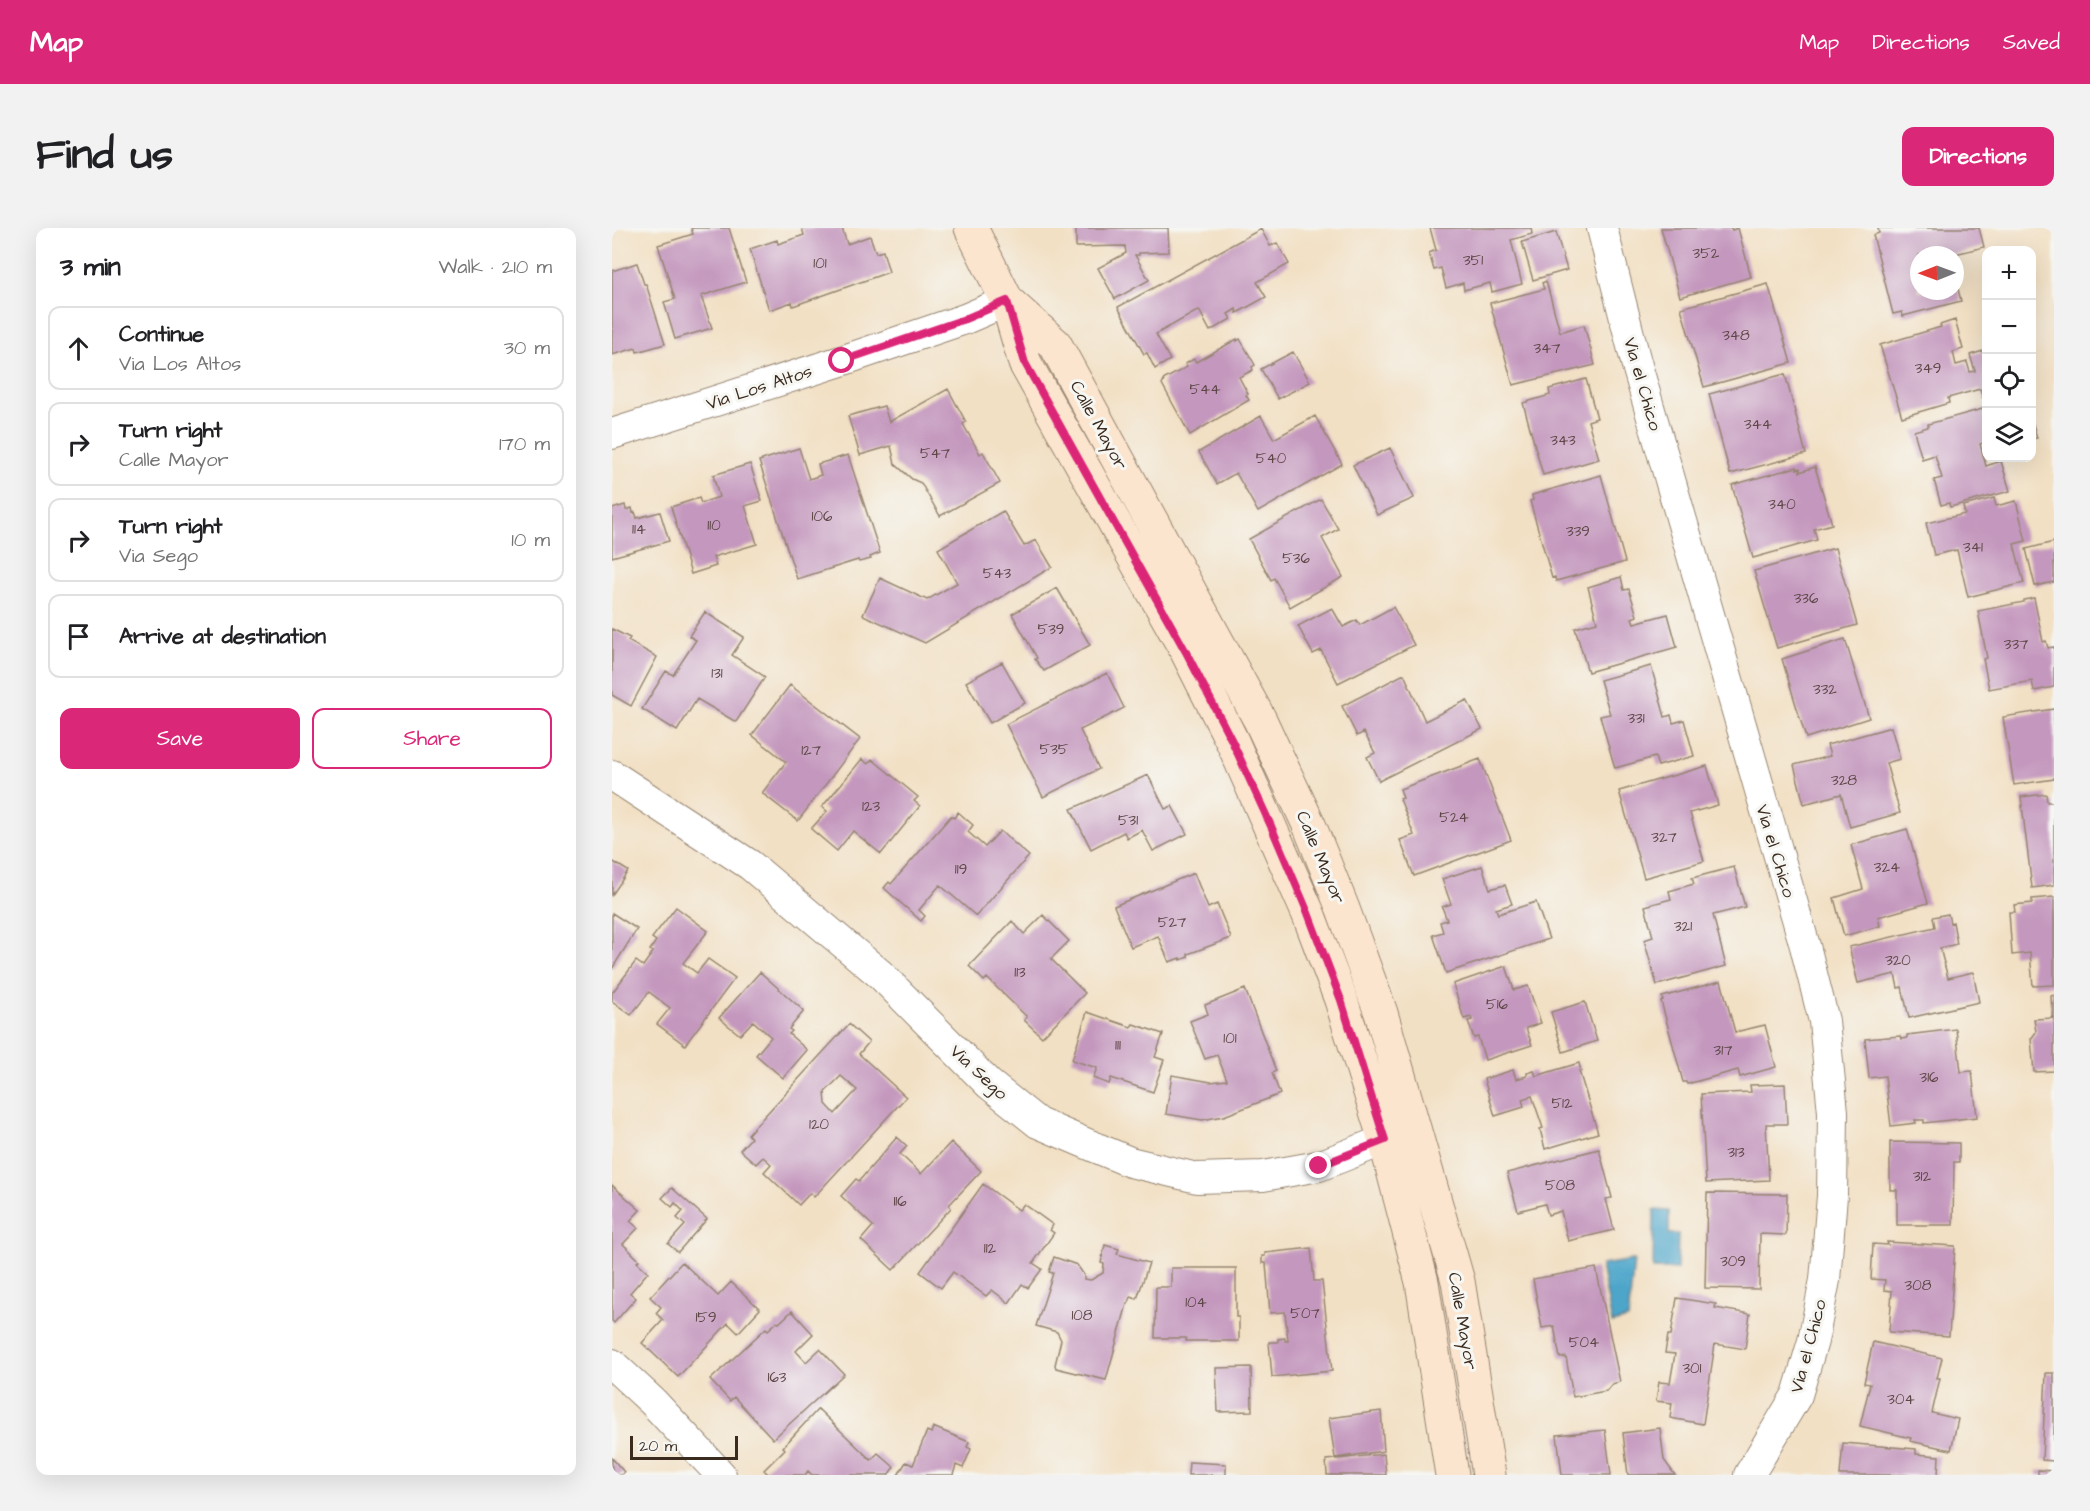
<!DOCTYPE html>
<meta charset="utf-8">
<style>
body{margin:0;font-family:"Architects Daughter",sans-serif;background:#f2f2f2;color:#202124}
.controls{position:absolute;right:18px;top:18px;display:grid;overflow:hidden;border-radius:12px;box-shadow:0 6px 24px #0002}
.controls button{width:54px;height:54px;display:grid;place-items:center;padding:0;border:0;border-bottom:2px solid #e0e0e0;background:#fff;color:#202124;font:30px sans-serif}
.compass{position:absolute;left:1298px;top:18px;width:54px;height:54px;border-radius:50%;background:#fff;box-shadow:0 6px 24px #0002;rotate:269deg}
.scale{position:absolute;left:18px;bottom:15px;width:108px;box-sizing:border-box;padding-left:6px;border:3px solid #3b2a1e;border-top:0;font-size:16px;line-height:21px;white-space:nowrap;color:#3b2a1e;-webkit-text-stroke:4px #f6f6f2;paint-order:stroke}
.stop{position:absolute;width:18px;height:18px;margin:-14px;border:4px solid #db2777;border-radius:50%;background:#fff}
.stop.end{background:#db2777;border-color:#fff;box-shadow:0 2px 6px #0008}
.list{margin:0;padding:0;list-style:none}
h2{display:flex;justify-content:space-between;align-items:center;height:78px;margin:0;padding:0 24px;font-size:26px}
h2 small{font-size:20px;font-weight:400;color:#757577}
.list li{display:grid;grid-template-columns:39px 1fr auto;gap:18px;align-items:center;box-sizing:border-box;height:84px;margin:0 12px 12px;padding:0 12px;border:2px solid #e0e0e0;border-radius:12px}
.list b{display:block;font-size:22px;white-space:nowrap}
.list p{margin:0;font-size:20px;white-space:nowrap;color:#757577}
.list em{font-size:20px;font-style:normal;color:#757577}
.actions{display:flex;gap:12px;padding:18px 24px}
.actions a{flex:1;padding:14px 0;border:2px solid #db2777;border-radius:12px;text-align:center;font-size:21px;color:#db2777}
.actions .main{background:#db2777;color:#fff}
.icon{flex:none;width:33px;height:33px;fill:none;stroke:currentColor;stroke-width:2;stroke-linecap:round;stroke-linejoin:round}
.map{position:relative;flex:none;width:1442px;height:1247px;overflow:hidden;border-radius:12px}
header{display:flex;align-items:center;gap:36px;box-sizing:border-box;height:84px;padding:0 30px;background:#db2777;color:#fff}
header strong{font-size:28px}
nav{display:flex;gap:33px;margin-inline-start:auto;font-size:21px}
.intro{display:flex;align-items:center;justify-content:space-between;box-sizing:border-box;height:144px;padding:0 36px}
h1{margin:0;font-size:42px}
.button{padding:15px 27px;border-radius:12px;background:#db2777;color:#fff;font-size:21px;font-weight:700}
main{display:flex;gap:36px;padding:0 36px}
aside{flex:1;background:#fff;border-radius:12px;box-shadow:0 6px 24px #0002}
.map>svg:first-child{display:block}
.water{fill:#4da6ca;stroke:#446874;stroke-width:1.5}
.building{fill:#c498be;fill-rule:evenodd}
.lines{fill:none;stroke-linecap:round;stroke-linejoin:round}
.street-casing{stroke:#968571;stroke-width:32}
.secondary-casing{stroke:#968571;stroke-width:35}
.street{stroke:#fff;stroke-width:30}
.secondary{stroke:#fce5cf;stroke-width:33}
.route{stroke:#db2777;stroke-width:8}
.labels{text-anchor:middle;stroke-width:6;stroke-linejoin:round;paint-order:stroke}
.number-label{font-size:15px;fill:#5d4646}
.street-label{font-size:18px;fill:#3b2a1e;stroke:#f6f6f2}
</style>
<header>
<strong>Map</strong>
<nav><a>Map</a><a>Directions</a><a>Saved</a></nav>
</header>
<div class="intro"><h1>Find us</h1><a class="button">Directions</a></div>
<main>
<aside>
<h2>3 min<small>Walk · 210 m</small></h2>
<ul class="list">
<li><svg class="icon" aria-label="ahead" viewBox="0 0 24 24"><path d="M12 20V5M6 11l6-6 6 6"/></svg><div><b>Continue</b><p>Via Los Altos</p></div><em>30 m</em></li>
<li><svg class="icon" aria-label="right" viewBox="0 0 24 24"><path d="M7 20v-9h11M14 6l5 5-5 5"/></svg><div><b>Turn right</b><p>Calle Mayor</p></div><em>170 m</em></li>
<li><svg class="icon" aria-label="right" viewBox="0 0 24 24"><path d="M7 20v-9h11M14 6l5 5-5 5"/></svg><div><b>Turn right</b><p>Via Sego</p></div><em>10 m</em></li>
<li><svg class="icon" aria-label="arrive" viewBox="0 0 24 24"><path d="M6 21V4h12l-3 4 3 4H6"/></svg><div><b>Arrive at destination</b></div></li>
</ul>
<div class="actions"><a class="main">Save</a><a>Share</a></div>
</aside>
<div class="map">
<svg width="1442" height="1247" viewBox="0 0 1442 1247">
<rect width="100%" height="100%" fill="#f6f6f2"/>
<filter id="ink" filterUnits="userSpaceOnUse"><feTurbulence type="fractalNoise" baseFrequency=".0167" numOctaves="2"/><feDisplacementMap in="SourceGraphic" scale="12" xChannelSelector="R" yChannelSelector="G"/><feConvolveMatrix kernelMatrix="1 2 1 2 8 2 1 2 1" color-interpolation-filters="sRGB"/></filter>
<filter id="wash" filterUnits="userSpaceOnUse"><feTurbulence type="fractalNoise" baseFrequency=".008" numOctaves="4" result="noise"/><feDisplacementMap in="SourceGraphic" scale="24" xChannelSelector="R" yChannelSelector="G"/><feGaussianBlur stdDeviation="1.35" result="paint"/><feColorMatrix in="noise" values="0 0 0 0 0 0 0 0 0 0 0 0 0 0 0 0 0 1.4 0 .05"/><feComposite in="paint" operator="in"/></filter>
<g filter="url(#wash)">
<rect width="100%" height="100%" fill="#f2e0c4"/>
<path class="water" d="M1042,982l15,1v23h9l-1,35h-24z
M1022,1032l-6,59 -16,4 -11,-58z"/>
<g id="blocks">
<path class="building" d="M79,0h38l17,54 -45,14 11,32 -37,11 -11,-37 11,-3 -17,-54 35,-11z
M190,0h40l5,16 23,-8 6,17 7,-2 6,21 -96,34 -1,-4 -23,8 -19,-61 27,-9 1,4 26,-9z
M464,0h92l1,24 -30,1v2h-4l14,25 -34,19 -17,-31 28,-15 -1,-7 -49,1z
M818,0h101l1,6 -21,6 11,44 -30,8 -2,-9 -26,7 -1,-7 -17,5 -5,-20 -7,2 -5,-17 7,-3z
M1049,0h70l1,2 6,-2 13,49 -71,20z
M1266,0h101l5,19 -33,8h-32v36h36l1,-10 5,20 -58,15 -1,-4 -9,2 -20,-79 6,-2z
M649,1l9,17 7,-3 12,21 -32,18 9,15 -29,16 -1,-4 -8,5 3,5 -21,12 -11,-21 -43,24 14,26 -15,9 -8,-16 -3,1 -26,-47z
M944,4l11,38 -34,10 -11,-38z
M25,35l7,21h2l19,60 -28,8 -1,-4 -24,7v-84z
M934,53l14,51 24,-7 11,40 -82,20 -23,-82 54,-14 -2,-6z
M1156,56l23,79 -87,24 -23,-79z
M1343,92l8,29 -10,3 3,13 11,-3 3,10 5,-1 -5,-16 16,-5v45l-4,2 -2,-8 -32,9 1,5 -47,14 -22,-72 61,-18 -1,-2z
M625,111v2l3,-2 15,26 -3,2 1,3 -14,7 9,17 -2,1 3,5 -59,35 -28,-51 2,-2 -1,-2 24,-13 -2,-3 9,-5 2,3z
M681,124l17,30 -32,17 -17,-30z
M1173,146l21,80 -76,20 -21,-80z
M974,151l11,39 -9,3 11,38 -56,16 -20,-72 27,-8 -1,-6z
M336,161l18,33 -3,2 17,30 3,-2 17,31 -60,33 -19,-33 -9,-4 -17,-15 -4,-18 -31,9 -12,-39 36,-10 5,16z
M1374,180v34l-6,2 6,22 15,-5 9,30 -60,16 -1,-4 -8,2 -7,-25 8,-2 -7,-23 -13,4 -8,-28 14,-4v-3z
M649,188l13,23 41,-23 27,48 -84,48 -22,-39 -19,11 -18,-32z
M1420,193l5,17 -5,1z
M187,220l10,31 12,-4 -3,-11 30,-9 32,98 -10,4 1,2 -12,3 -1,-2 -61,19 -38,-118z
M778,220l24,50 -37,17 -24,-50z
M138,236l12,37 -17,5 12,38 -44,13 3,9 -25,8 -20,-67 28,-9 2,5 18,-6 -6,-22z
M1185,239v2l3,-1v4l15,-5 17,57 -18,5 3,11 -64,18 -21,-73z
M989,247l24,87 -69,19 -1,-4 -3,1 -22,-77 3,-1 -1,-5z
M1382,270l2,8 20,-5 10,40 -12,3 10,39 -56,14 -11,-47 -23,5 -8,-32 39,-9 -2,-8z
M709,271l17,30 -16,9 21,39 -53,30 -16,-29 -3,2 -22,-41z
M13,277l1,5 6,-2 1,5 2,-1 2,6 23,-6 9,29 -57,16v-48z
M391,283l21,35 12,-6 16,27 -127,76 -62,-28 17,-37 47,22 30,-17 -19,-34z
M1442,314v40l-19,4 -9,-37z
M1223,320l22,77 -80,23 -23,-77z
M1009,349l3,13 5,-1 8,27 -5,2 2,5 34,-9 9,33 -89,25 -13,-44 22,-6 -9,-35z
M445,360l33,57 -46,26 -9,-12 2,-1 -25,-44z
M1422,370l9,44 3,-1 2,7 6,-1v40l-20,4 -2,-10 -43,8 -6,-30 4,-1 -9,-47 46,-9v-2z
M781,379l21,38 -76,38 -17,-33 -8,4 -15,-28 34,-18 11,19 14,-7 3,5z
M93,384l39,25 -12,18 33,22 -29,45 -39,-23 -20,32 -35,-22 24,-38 7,4 23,-35 -7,-4z
M0,401l18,9 -2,3 29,16 -26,49 -19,-11z
M1233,411l24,79 -63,20 -24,-79z
M390,434l23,41 -35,20 -24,-41z
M1039,438l14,51 6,-2 2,8 11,-3 10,36 -36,10 -3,-9 -40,11 -15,-52 10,-2 -10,-34z
M495,445l17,35 -44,22 19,39 -56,28 -37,-73z
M792,446l21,47 42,-21 15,29 -103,52 -12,-24 8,-4 -11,-21 -7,4 -15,-30z
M178,457l70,54 -62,82 -36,-28 24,-31 -34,-27z
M1442,481v70l-40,6 -11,-68z
M1279,499l9,32 -14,4 14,50 -50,14 -9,-33 -37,10 -10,-39 36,-9 -3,-11z
M250,531l6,5 4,-5 46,38 -4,4 6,5 -39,48 -28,-23 -16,20 -26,-22 16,-18 -5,-4z
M868,531l31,81 -97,36 -14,-36 14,-5 -14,-36 3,-1 -3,-9z
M1095,538l11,39 -28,8 14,48 -60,17 -25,-87z
M536,547l17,34 7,-3 15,28 -34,17 -11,-21 -15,8 -3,-6 -33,17 -20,-40z
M1434,566l1,8h7v83l-22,3 -11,-91z
M346,584l15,13 -5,7 17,15 15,-16 29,25 -53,60 -36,-31 -21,25 6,6 -4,5 -37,-33 5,-6 2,2 60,-68 3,2z
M1295,601l21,74 -50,14 2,9 -36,10 -10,-38 29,-9 -12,-44z
M0,633l16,10 -16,24z
M870,638l8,23 15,-4 7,19 -16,5 2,5 38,-12 13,37 -103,34 -13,-38 10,-3 -3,-10 7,-2 -5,-13 9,-3 -9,-25z
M1122,639l11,40 -32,8 13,51 -69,19 -13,-45 9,-3 -8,-31 26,-7 -2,-8 25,-7 -2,-6z
M582,645l14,35 9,-4 14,34 -43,16v3l-7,3 -1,-2 -11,4 -11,-26 -27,11 -17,-41z
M1442,669v88l-21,1 -3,-33 -18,2 -3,-43h6l-1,-7 18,-2v-4z
M64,679l32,24 -25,32 14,10 11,-14 27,19 -50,67 -28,-21 13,-16 -21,-16 -18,23 -19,-14v-8l24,-32 7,5 10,-14 -3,-2 6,-9 -4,-3z
M0,685l25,16 -25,40z
M1336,686l2,9 3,-1 4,22 -17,4 8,30 25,-6 6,30 -70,16 -7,-31 -4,1 -3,-14 -37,9 -9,-36 86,-20 -2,-10z
M431,687l26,26 -18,18 34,34 -43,44 -18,-17 3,-3 -40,-39 -3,3 -15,-15 43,-45 12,13z
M894,738l8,24 14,-4 13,37 -15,5 6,17 -47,15 -7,-23 -4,1 -6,-17 4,-1 -1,-3 -7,2 -11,-35z
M148,744l44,39 -15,18 3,2 -3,3 18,16 -24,28 -27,-23 15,-18 -18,-16 -13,14 -21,-17z
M1109,753l14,51 30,-7 11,42 -36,10 -2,-7 -51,14 -1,-2h-3l-22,-81 2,-1 -1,-3z
M633,761l31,82 -4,2 8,21 -56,22 -22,4 -36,-6 6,-39 39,7 16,-2 -10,-25 -12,4 -15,-38 18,-7 -3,-9z
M1442,767v22h-2l-1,-21z
M973,774l12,39 -34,11 -12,-40z
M475,784l44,15 2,-3 30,10 -8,23 9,3 -11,32 -42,-14 -2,6 -16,-6 4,-10 -25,-8z
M1442,790v53l-20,1 -3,-33 5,-7 -2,-13z
M237,796l20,18 -10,12 47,43 -92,100 -4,-4 -11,12 -35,-33 7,-8 -8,-7 -7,7 -16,-14 11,-12 -3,-4zM229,848l16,14 -22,24 -9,-10 -1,-12z
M1344,801l5,43 11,-1 5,46 -53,6v-3h-9l1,3 -25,3 -6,-50 -16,2 -4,-39 35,-3 1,3 6,-1v-3z
M967,835l2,8h-2l19,62 -53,16 -5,-20 3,-1 -11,-32 -10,3 2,8 -29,9 -11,-37 29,-9 3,9 11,-3v-3l7,-2 2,5z
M1173,856l2,40h-21l3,56 -63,3 -5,-89 50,-2 -1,-7z
M285,909l10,9 -7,8 21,20 30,-32 30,29 -32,34 2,3 -58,62 -32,-30 12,-14 -32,-30 15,-17 3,2z
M1278,914l69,1v19h-5l-1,63h-56v-35h-7z
M987,921l13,49 -6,1 8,31 -46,11 -7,-30 -13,4 -3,-11 -27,7 -11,-38z
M371,956l36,26 5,-6 29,21 -3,5 4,3 -21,30 9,6 -14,19 -6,-4 -13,19 -17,-13 -6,6 -33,-24 -12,16 -21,-16z
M0,957l28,25 -10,11 8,7 -15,16 16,16 -2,2 11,10 -18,21 6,5 -22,25 -2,-2z
M60,960l35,31 -29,33 -10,-8 17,-19 -8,-7 6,-7 -8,-8 -3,4 -10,-9z
M1095,965l80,1 -1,41 -26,-1 -1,55 -54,-1z
M1275,1014l68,4 -6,90 -60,-4 3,-41 -8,-1 1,-10 -14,-1 2,-35 15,1z
M493,1017l14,4 -2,5 32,9 -12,36 -6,-2 -3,7h-1l-21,76 -50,-12 -1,-3 6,-25 -4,-8 -21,-6 17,-53 -4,-1 5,-15 23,8 7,10v4l7,1 12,-7 1,-9 -3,-1z
M699,1020l3,33h8l10,90 -60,6 -3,-35h9v-3l7,-1v3h3l-3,-29 -15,1 -4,-50h-4v-7h3v-3z
M70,1034l36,34 13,-14 29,27 -22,24 -10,-10 -50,54 -36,-34 21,-23 -7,-7 5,-6 -11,-10z
M559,1040h65v49h3v24h-53v-3h-31l1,-51h15z
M984,1040l24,114 -8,2 -6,7 -33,6 -7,-40 -6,1 -6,-32 -12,2 -9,-49z
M1065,1070l39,6 -1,4 35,6 -5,35 -30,-5 -12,80 -33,-6 2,-15 -16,-2 3,-19 11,1 5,-29 -10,-1 3,-18h3z
M180,1083l21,23 -17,17 10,11 14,-13 24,25 -71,65 -39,-42 -4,4 -20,-21 56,-52 2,2 9,-8 2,1z
M1261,1114l69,16 -5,20h3l-8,35 26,6 -7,31 -41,-9 1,-3 -51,-12 10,-42 -6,-1z
M639,1139l1,44 -34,1 -2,-44z
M1434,1145h8v88l-12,-1z
M206,1181l53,51 7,-7 16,14 -6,8h-76l-4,-4 -3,4h-36l-5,-5 21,-21 -2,-2z
M769,1183l3,40 -49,7 -6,-40z
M321,1199l36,15 -2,5 4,2 -8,19 -7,-3 -3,10h-55l8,-13 7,3 14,-34 4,2z
M1048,1200l4,32 11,15h-47l-5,-42z
M993,1202l6,45h-49l-5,-40z
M1231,1215l73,6v5l23,2 -1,19h-98z
M772,1226l2,21h-59l-1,-15z
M0,1230l12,14 -3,3h-9z
M577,1234l37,2v11h-38z
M1426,1242l16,1v4h-16z"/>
</g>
</g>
<g filter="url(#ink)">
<use href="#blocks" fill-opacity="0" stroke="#968571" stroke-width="1.5"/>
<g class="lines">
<defs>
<path id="street" d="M990,0l34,134 169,584 19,75 9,91 -1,84 -7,84 -12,61 -16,54 -48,80
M0,206l229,-73 124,-42 42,-18
M0,547l138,90 131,110 108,109 49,39 92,39 67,16 66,-2 56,-10 88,-35
M0,1136l41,38 68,73"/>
<path id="secondary" d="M359,0l36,73 18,62 162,289 45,89 76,172 33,87 44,140 37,142 30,193
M395,73l48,43 205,376 50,107 33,82 38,104 77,268 31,194"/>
</defs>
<use href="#street" class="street-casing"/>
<use href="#secondary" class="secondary-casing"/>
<use href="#street" class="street"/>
<use href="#secondary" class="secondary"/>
</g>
</g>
<g class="lines" filter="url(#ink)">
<path class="route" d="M230,133l123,-42 42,-18 18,62 161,289 46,89 39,85 37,87 33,87 44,140 -66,26"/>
</g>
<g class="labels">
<g class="number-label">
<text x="1094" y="30">352</text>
<text x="861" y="37">351</text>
<text x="208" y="40">101</text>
<text x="1124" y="112">348</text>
<text x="935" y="125">347</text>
<text x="1316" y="145">349</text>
<text x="593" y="166">544</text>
<text x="1146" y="201">344</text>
<text x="951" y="217">343</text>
<text x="323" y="230">547</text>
<text x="659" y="235">540</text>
<text x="1170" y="281">340</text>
<text x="210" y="293">106</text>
<text x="102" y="302">110</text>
<text x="27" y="306">114</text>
<text x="966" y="308">339</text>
<text x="1361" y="324">341</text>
<text x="684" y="335">536</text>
<text x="385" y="350">543</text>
<text x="1194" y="375">336</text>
<text x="439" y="406">539</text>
<text x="1404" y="421">337</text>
<text x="105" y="450">131</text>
<text x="1213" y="466">332</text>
<text x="1024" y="495">331</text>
<text x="442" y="526">535</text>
<text x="199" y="527">127</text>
<text x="1232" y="557">328</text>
<text x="259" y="583">123</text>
<text x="842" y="594">524</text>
<text x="516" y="597">531</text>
<text x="1052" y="614">327</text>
<text x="1275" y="644">324</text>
<text x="349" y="646">119</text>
<text x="560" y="699">527</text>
<text x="1071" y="703">321</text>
<text x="1286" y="737">320</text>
<text x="408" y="749">113</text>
<text x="885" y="781">516</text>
<text x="618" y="815">101</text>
<text x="506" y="822">111</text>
<text x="1111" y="827">317</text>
<text x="1317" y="854">316</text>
<text x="950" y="880">512</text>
<text x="207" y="901">120</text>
<text x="1124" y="929">313</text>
<text x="1310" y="953">312</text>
<text x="948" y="962">508</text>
<text x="288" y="978">116</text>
<text x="378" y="1025">112</text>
<text x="1121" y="1038">309</text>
<text x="1306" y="1062">308</text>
<text x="584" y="1079">104</text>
<text x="693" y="1090">507</text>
<text x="470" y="1092">108</text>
<text x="94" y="1094">159</text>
<text x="972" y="1119">504</text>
<text x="1080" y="1145">301</text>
<text x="165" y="1154">163</text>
<text x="1289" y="1176">304</text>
</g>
<g class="street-label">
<text transform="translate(1031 156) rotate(74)" y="6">Via el Chico</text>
<text transform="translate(147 159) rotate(-18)" y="6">Via Los Altos</text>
<text transform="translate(487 197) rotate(61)" y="6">Calle Mayor</text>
<text transform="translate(1164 623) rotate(73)" y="6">Via el Chico</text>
<text transform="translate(709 629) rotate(67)" y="6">Calle Mayor</text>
<text transform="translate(367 844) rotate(43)" y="6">Via Sego</text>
<text transform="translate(851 1093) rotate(80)" y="6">Calle Mayor</text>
<text transform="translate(1196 1118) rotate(-75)" y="6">Via el Chico</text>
</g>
</g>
</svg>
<div class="controls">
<button>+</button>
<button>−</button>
<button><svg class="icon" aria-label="locate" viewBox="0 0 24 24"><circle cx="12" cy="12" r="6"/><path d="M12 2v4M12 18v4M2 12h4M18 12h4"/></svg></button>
<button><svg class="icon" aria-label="layers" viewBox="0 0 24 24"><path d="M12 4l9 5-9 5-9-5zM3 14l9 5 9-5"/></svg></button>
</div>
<svg class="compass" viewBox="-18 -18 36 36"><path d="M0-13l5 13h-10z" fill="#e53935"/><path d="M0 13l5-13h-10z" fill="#757577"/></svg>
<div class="scale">20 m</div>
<div class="stop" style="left:230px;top:133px"></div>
<div class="stop end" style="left:707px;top:938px"></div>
</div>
</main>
